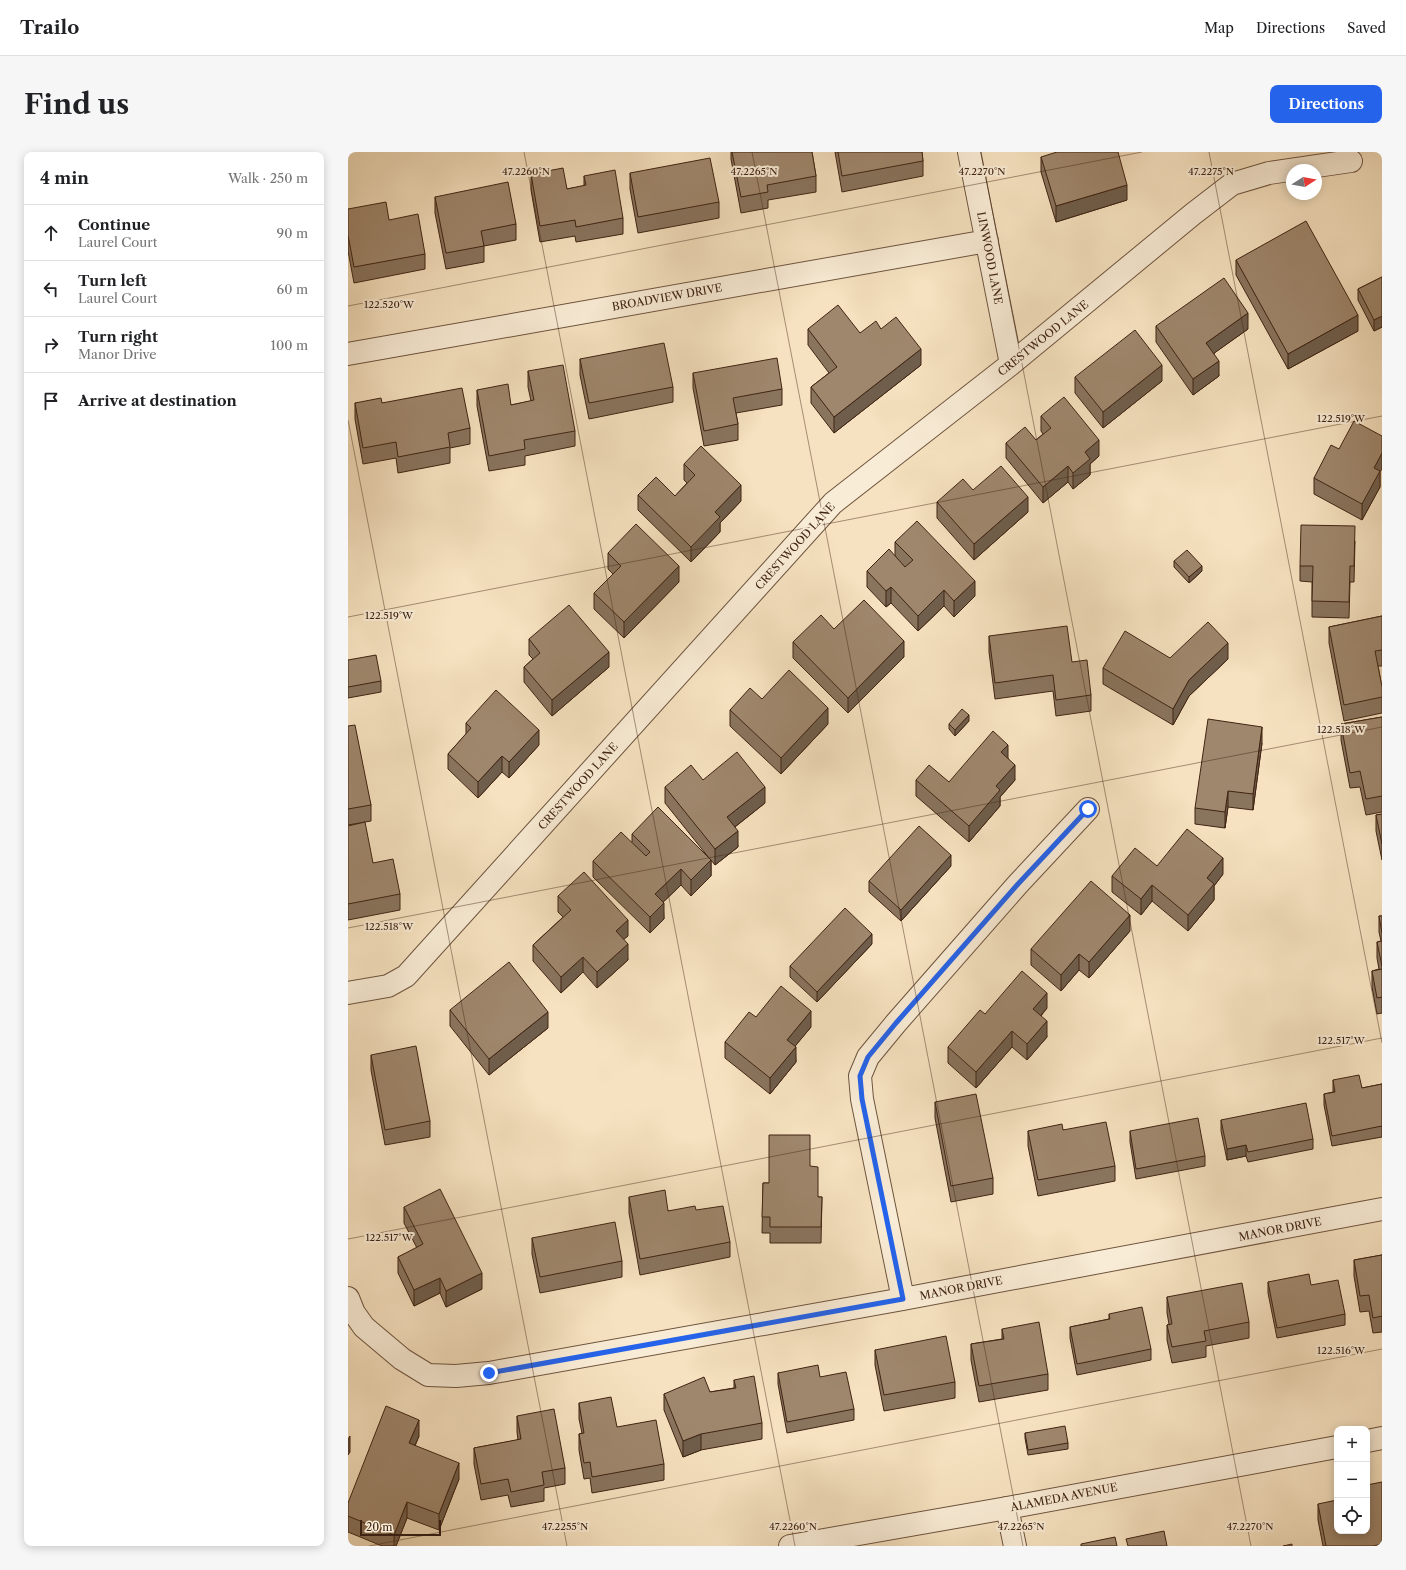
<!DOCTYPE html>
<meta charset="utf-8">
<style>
body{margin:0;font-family:"Libre Caslon Text",serif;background:#f6f6f6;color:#202124}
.controls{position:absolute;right:12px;bottom:12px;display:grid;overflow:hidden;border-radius:8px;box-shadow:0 2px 10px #0003}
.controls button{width:36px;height:36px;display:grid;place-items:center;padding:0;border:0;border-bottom:1px solid #e0e0e0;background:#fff;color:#202124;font:20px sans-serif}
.compass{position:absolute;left:938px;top:12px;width:36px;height:36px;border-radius:50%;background:#fff;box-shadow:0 2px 10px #0003;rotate:79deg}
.scale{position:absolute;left:12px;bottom:10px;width:81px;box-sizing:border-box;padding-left:4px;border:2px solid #402413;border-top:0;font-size:11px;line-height:14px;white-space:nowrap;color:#402413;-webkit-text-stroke:3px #f9ecd6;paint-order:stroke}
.stop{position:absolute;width:12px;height:12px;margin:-9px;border:3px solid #2563eb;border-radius:50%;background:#fff}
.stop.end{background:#2563eb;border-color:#fff;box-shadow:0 1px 4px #0008}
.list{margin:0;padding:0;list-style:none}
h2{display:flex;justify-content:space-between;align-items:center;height:52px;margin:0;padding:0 16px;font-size:17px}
h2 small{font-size:13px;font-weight:400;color:#757577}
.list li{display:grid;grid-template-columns:26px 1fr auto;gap:12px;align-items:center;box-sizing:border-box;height:56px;padding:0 16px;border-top:1px solid #e0e0e0}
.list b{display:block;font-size:15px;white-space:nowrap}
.list p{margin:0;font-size:13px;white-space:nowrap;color:#757577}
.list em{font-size:13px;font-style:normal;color:#757577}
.icon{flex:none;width:22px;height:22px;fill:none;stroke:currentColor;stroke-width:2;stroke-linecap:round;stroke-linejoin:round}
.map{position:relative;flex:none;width:1034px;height:1394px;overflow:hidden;border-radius:8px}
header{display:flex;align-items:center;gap:24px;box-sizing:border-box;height:56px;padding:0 20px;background:#fff;border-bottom:1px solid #e0e0e0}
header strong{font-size:19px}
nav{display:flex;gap:22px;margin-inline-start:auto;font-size:14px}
.intro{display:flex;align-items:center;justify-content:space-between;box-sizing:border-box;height:96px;padding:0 24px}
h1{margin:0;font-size:28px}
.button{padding:10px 18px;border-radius:8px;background:#2563eb;color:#fff;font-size:14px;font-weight:700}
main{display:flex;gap:24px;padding:0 24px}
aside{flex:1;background:#fff;border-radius:8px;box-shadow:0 2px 10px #0003}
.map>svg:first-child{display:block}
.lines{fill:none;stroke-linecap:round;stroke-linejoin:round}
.minor-casing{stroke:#6e543e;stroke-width:24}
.tertiary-casing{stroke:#6e543e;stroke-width:24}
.minor{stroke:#f9ecd6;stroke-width:22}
.tertiary{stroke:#f9ecd6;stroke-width:22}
.wall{fill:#89745e;stroke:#402413}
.shaded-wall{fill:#6f5e4c;stroke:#402413}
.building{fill:#9f876d;stroke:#402413}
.route{stroke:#2563eb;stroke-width:5}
.ticks{fill:none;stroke:#402413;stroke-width:1;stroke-opacity:0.45}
.labels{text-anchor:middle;stroke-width:4;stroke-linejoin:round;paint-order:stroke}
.street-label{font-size:11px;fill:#402413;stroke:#f9ecd6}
.ticks-label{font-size:10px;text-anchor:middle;fill:#402413;stroke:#f9ecd6;stroke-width:4;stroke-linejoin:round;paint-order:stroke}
</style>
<header>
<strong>Trailo</strong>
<nav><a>Map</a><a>Directions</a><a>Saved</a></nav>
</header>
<div class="intro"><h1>Find us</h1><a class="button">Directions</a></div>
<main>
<aside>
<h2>4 min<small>Walk · 250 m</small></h2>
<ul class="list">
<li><svg class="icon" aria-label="ahead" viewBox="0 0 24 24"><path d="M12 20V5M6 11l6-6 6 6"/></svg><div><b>Continue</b><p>Laurel Court</p></div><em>90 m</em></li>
<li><svg class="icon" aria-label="left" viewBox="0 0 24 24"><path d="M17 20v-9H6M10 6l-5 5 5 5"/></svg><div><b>Turn left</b><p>Laurel Court</p></div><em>60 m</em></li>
<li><svg class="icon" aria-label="right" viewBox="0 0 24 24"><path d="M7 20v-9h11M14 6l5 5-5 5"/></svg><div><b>Turn right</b><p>Manor Drive</p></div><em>100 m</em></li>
<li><svg class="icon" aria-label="arrive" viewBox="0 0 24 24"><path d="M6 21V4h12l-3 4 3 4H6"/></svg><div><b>Arrive at destination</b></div></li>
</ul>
</aside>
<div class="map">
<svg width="1034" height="1394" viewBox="0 0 1034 1394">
<rect width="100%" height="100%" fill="#f6e2c0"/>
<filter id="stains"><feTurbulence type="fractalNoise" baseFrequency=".005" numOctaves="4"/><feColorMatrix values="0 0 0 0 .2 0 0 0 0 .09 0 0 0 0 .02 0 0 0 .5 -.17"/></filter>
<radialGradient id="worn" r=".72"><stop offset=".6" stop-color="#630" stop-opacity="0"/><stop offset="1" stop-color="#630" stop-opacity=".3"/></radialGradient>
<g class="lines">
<defs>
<path id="minor" d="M621,0l42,212
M0,202l639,-113
M0,841l40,-7 18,-10 427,-473 178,-139 182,-150 39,-30 37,-11 82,-12
M0,1146l6,15 10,14 38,32 26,16 28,1 33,-3 414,-74 479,-90
M555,1147l-41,-200 -2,-23 8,-19 28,-34 122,-139 70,-75
M659,1356l8,38"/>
<path id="tertiary" d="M1019,1289l15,-3
M442,1394l217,-38 330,-61"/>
</defs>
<use href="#minor" class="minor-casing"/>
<use href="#tertiary" class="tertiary-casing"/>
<use href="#minor" class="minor"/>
<use href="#tertiary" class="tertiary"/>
</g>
<path class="wall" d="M383,0h81l4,24v16l-48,8v8l-27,5 -10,-54z
M487,0h87l1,9v15l-81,16z
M693,5l86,43 -71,22 -15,-50z
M282,21l89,29v16l-81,15 -8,-44z
M183,22l36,15 17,-3v-10l39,42v16l-47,8 -1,-6 -35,6 -9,-52z
M87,45l81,27v16l-32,6v16l-38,7 -11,-56z
M0,57l41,11 36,34v15l-71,14 -6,-32z
M888,108l122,71 -70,38 -52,-94z
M1034,125v50l-8,4 -16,-31v-11z
M808,174l92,3 -34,24 5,23 -26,19 -37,-53z
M460,177l52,4 21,-4 40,36 -87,68 -23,-30v-16l18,-14 -21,-28z
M232,207l93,28v15l-84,17 -9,-44z
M180,219l47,60v15l-50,10v9l-36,6 -12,-65v-16l34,15 20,-4 -3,-14z
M345,221l89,16v16l-46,8 2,11v16l-34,6 -11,-58z
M727,225l87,4 -59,47 -28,-35z
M7,251h27l88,25v16l-20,4v15l-52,10 -2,-15 -33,6 -8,-45z
M693,264l58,40 -9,8v11l-17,14 -5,-7 -25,21 -37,-45v-15l30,-3 7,-6 -2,-3z
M991,297l41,23v15l-18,33 -48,-26v-16z
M336,312l57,37 -21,22v9l-29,30 -53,-52v-15l37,1 12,-13 -3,-3z
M625,338l55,22 -54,48 -37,-42v-16z
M1007,389l-1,41h-4l-1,36 -37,-1v-35l-12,-1v-15z
M547,390l80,54 -21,21 -10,-11 -26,25 -27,-28 -5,4 -19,-20v-16l28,-15z
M260,401l71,29 -55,56 -30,-29v-16l19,-19 -5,-5z
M826,409l28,10 -13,12 -15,-16z
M1034,464v50h-4l4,21v26l-38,8 -15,-78v-16z
M486,477l70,28 -56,56 -55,-55v-16z
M641,484l83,26 19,33v16l-35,5 -3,-25 -58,8 -6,-47z
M181,487l80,28 -57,49 -28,-34v-15l9,-8 -4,-4z
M880,507l-39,37 -16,29 -70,-41v-16z
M0,508l33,21v11l-33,6z
M414,547l66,25 -47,50 -51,-48v-16z
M1034,565v95l-16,3 -6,-28 -10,1 -9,-48v-16z
M621,569l-14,15 -6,-7v-5z
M118,571l73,22 -30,33 -7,-6 -24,26 -30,-29v-15l18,-20z
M0,574l23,79v16l-23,4z
M914,591l-9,67 -25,-3 -3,21 -30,-4v-16z
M660,606l7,22 -15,17v9l-31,36 -53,-46v-16l33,2z
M355,628l62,23 -30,24 3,20 -23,18 -4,-5v16l-20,20 -10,-11 -18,17 1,17 -14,14 -57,-56v-16l39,-19v-8l77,24 -44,-55v-16z
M1034,662v46l-6,-29v-16z
M0,674l25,37 27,31v16l-52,10z
M603,714l-50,55 -32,-29v-11z
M809,714l66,8 -9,12v14l-26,31 -36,-30 -11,14 -29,-23v-16z
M210,744l70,40 -5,3 5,21 -31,28 -14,-16 -22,21 -28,-32v-16l30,-28 -5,-5z
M1031,764h3v97l-5,1 -5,-27v-16l7,-2 -2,-11v-16l4,-1 -2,-9z
M782,779l-41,47 -10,-8 -18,21 -30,-26v-16z
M524,792l-55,58 -27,-25v-11z
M699,856l-6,8 6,21 -20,23 -15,-13 -36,41 -28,-25v-16l37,-33z
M102,858l98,18 -59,47 -39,-49z
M408,865l55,10 -16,19 1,16 -26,32 -45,-36v-16z
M23,903l59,66v16l-45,8 -14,-75z
M985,928l29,8 20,-4v53l-50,9 -8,-41v-11l9,-2z
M587,950l58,76v16l-42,8 -16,-84z
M873,968l92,19v10l-65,13 -2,-6 -19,4 -6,-29z
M715,978l52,36v15l-77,15 -10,-50v-15z
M782,979l75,25v10l-69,13 -6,-37z
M415,1031h6l49,14h4l-1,46h-51v-10h-8z
M281,1045l39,14 28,-1 34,32v15l-90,18 -11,-62z
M56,1055l78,82 -36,18 -6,-14 -26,13 -16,-33v-16l19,-9 -13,-25z
M184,1086l90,23v16l-82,16 -8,-39z
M1034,1103v77l-9,1 -4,-22 -9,1 -6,-36v-16z
M920,1130l43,3 34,29v11l-68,13 -9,-45z
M819,1145l82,25v16l-43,8v11l-34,6 -5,-23v-15l2,-1 -2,-11z
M761,1162l42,35v11l-74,15 -7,-37v-11l39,-8z
M654,1177l46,45v16l-69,12 -8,-42v-16l31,-5z
M527,1198l80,32v16l-71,13 -9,-46z
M430,1221l42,4 34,32v11l-67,13 -9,-49z
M386,1228l28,43v16l-61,11 -18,7 -19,-47v-16l46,-2 24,-4z
M231,1251l38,24 47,37v16l-72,13 -2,-15 -6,1 -5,-29v-16l3,-1 -3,-14z
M169,1264l48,52v16l-21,4v13l-33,6 -3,-12 -27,5 -7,-36v-16l44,-8 -1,-8z
M677,1281l43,10v6l-40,6 -3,-17z
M71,1284l-4,10 44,33 -20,51 -32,-12 -11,28h-14l-34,-14v-29z
M1034,1330v64h-59l-5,-26v-16l49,27z"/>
<path class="shaded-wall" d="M779,33v15l-71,22v-16z
M900,161v16l-42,30v-16z
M1010,163v16l-70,38v-15z
M1034,164v11l-8,4v-11z
M573,197v16l-87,68v-16z
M871,209v15l-26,19v-16z
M814,213v16l-59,47v-16z
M751,288v16l-9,8v11l-17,14v-16l12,-21z
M1034,301v16l-2,3v15l-18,33v-16l12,-36z
M720,314v16l-25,21v-16z
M393,333v16l-21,22v9l-29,30v-15l24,-35z
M680,345v15l-54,48v-16z
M331,414v16l-55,56v-16z
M854,414v5l-13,12v-6z
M627,429v15l-21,21v-16z
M543,435v16l-5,4v-16z
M596,438v16l-26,25v-15z
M556,489v16l-56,56v-15z
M880,491v16l-39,37 -16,29v-16l16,-29z
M261,500v15l-57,49v-16z
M480,556v16l-47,50v-16z
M621,563v6l-14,15v-6z
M914,575v16l-9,67v-16z
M191,578v15l-30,33v-16z
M660,593v16l-7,-9z
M154,604v16l-24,26v-16z
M667,613v15l-15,17v9l-31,36v-16l27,-40z
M417,635v16l-38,30v-16z
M880,639v16l-3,21v-16z
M390,679v16l-23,18v-16z
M603,703v11l-50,55v-11z
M875,706v16l-9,12v14l-26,31v-16l19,-37z
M363,708v16l-20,20v-16z
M333,717v16l-26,25v-16z
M804,733v16l-11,14v-16z
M316,751v16l-14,14v-16z
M782,763v16l-41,47v-16z
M280,768v16l-12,10v-15z
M524,782v10l-55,58v-10z
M280,792v16l-31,28v-16z
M731,802v16l-18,21v-16z
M235,805v15l-22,21v-16z
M699,841v15l-14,17v-16z
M463,859v16l-24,29v-16z
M200,860v16l-59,47v-16z
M699,869v16l-20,23v-16z
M664,879v16l-36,41v-16z
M448,895v15l-26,32v-16z
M898,993v11l-19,4v-11z
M134,1121v16l-36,18v-16z
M92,1126v15l-26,13v-16z
M71,1268v16l-10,23v-16z
M353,1282v16l-18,7v-16z
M2,1284v16l-2,3v-16z
M111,1311v16l-20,51v-16z
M59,1350v16l-11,28h-2v-11z"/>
<path class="building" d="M384,0h80l4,24 -49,9 1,7 -27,5z
M490,0h84l1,9 -81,15z
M709,0h61l9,33 -71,21 -15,-49z
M362,6l9,44 -81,15 -8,-44z
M215,16l4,21 19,-4 -2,-9 31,-6 8,48 -47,9 -1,-7 -35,6 -9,-52z
M160,30l8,42 -35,7 3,15 -38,7 -11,-56z
M38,50l3,18 29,-6 7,40 -71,13 -6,-32v-26z
M958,69l52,94 -70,39 -52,-94z
M1034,125v39l-8,4 -16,-31z
M876,126l24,35 -42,30 13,18 -26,18 -37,-53z
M490,153l22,28 16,-12 5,8 15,-12 25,32 -87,68 -23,-30 26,-20 -29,-38z
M787,178l27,35 -59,47 -28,-35z
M316,191l9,44 -84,16 -9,-44z
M429,206l5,31 -49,9 5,26 -34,7 -11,-58z
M215,213l12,66 -51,9 1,9 -36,7 -12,-66 31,-6 3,21 23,-5 -6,-29z
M114,236l8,40 -22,5 2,14 -52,10 -2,-15 -33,6 -8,-45 26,-5 1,5z
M716,245l35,43 -14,12 5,7 -17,14 -5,-7 -25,21 -37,-44 19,-16 11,13 15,-12 -10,-12z
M1006,269l28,15v17l-8,15 6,3 -18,33 -48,-26 17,-33 8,4z
M353,294l40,39 -26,27 5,5 -29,30 -53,-52 18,-18 19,19 20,-21 -11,-11z
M653,314l27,31 -54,47 -37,-42 26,-23 10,11z
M569,369l58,60 -21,20 -10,-11 -26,26 -27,-29 -5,4 -19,-20 22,-22 16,18 8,-7 -18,-18z
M288,372l43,42 -55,56 -30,-29 27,-27 -13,-13z
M953,373l54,1 -1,40h-4l-1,36 -37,-1 1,-35h-13z
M839,398l15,16 -13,11 -15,-16z
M516,448l40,41 -56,57 -55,-56 28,-27 13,14z
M221,453l40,47 -57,48 -28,-33 16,-14 -11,-14z
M1034,464v34l-7,1 7,36v10l-38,8 -15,-78z
M860,470l20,21 -39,37 -16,29 -70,-41 22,-37 45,27z
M719,474l5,36 15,-2 4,35 -35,5 -3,-25 -58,8 -6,-47z
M28,503l5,26 -33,6v-27z
M441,518l39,38 -47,50 -51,-48 20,-22 12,11z
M148,538l43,40 -30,32 -7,-6 -24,26 -30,-28 23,-26 -5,-5z
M614,557l7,6 -14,15 -6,-6z
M1034,565v79l-16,3 -6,-28 -10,2 -9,-49z
M860,567l54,8 -9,67 -25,-3 -3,21 -30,-4z
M7,573l16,80 -23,4v-83z
M645,579l15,14 -7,7 14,13 -19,21 4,4 -31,36 -53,-46 13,-15 20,17z
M389,600l28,35 -38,30 11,14 -23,18 -50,-62 26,-22 12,15z
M310,655l53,53 -20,20 -10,-11 -26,25 9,9 -14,14 -57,-56 28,-29 25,24 4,-4 -18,-18z
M1034,662v30l-6,-29z
M17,670l8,41 20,-4 7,35 -52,10v-78z
M571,674l32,29 -50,55 -32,-29z
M839,677l36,29 -16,20 7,6 -26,31 -36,-30 -11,14 -29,-23 23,-28 22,18z
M236,720l44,48 -12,11 12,13 -31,28 -14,-15 -22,20 -28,-32 38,-35 -13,-14z
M743,729l39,34 -41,47 -10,-8 -18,21 -30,-26z
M497,756l27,26 -55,58 -27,-26z
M1031,764h3v17z
M1034,789v25l-5,-24z
M161,810l39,50 -59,47 -39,-49z
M1034,817v28l-5,1 -5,-27z
M674,819l25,22 -14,16 14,12 -20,23 -15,-13 -36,41 -28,-25 32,-37 5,4z
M433,834l30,25 -24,29 9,7 -26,31 -45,-36 24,-30 7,5z
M68,894l14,75 -45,9 -14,-75z
M1011,923l3,13 20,-4v42l-50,10 -8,-42 11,-2 -2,-12z
M628,942l17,84 -42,8 -16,-84z
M958,951l7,36 -65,13 -2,-7 -19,4 -6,-29z
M850,966l7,38 -69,13 -6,-38z
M758,970l9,44 -77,14 -10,-49 34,-7 1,6z
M421,983h41v31l8,1v30h4l-1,30h-51v-10h-8l1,-34h6z
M92,1037l42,84 -36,18 -6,-13 -26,12 -16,-33 25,-13 -19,-37z
M317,1038l3,21 27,-5 1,4 27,-4 7,36 -90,17 -11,-62z
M267,1070l7,39 -82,16 -8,-39z
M1034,1103v61l-9,2 -4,-23 -9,1 -6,-36z
M961,1122l2,11 27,-5 7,34 -68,14 -9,-46z
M894,1131l7,39 -45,9 2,10 -34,6 -5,-22 5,-1 -5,-27z
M794,1155l9,42 -74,15 -7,-37 40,-8 -1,-5z
M691,1170l9,52 -69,12 -8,-42 33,-5 -2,-10z
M598,1184l9,46 -71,13 -9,-45z
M470,1213l2,12 26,-5 8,37 -67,13 -9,-49z
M406,1224l8,47 -61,11 -18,7 -19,-47 40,-17 6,15 26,-4 -2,-8z
M263,1245l6,30 39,-7 8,44 -72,13 -2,-15 -6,1 -5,-29 5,-1 -5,-30z
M38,1254l33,14 -10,23 50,20 -20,51 -32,-12 -13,33 -46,-19v-13z
M206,1257l11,59 -23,4 2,13 -33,7 -3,-13 -27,5 -7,-36 47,-9 -4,-23z
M717,1274l3,17 -40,7 -3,-17z
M1034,1330v62l-9,2h-47l-8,-42 19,-4v31h30v-46z
M816,1379l3,15h-39l-2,-7z
M767,1385l2,9h-36v-2z
M944,1392v2h-9z"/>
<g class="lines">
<path class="route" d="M141,1221l414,-74 -41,-200 -2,-23 8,-19 28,-34 122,-139 70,-75"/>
</g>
<path class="ticks" d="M176,0l271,1394M404,0l271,1394M633,0l270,1394M861,0l173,891M0,154l794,-154M0,268l219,1126M0,465l1034,-201M0,776l1034,-201M0,1087l1034,-201M21,1394l1013,-197"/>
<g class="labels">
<g class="street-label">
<text transform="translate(642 106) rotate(79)" y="4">LINWOOD LANE</text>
<text transform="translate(319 145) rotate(-10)" y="4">BROADVIEW DRIVE</text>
<text transform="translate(695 186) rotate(-39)" y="4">CRESTWOOD LANE</text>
<text transform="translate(447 394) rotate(-48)" y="4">CRESTWOOD LANE</text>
<text transform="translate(230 634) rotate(-48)" y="4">CRESTWOOD LANE</text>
<text transform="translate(932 1077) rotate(-11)" y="4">MANOR DRIVE</text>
<text transform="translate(613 1136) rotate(-11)" y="4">MANOR DRIVE</text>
<text transform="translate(716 1345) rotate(-11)" y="4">ALAMEDA AVENUE</text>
</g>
</g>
<g class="ticks-label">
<text x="178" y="23">47.2260°N</text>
<text x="406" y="23">47.2265°N</text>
<text x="634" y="23">47.2270°N</text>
<text x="863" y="23">47.2275°N</text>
<text x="41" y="156">122.520°W</text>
<text x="993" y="270">122.519°W</text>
<text x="41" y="467">122.519°W</text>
<text x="993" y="581">122.518°W</text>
<text x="41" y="778">122.518°W</text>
<text x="993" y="892">122.517°W</text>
<text x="41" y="1089">122.517°W</text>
<text x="993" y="1202">122.516°W</text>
<text x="217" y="1378">47.2255°N</text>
<text x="445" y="1378">47.2260°N</text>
<text x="673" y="1378">47.2265°N</text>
<text x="902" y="1378">47.2270°N</text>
</g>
<rect width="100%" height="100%" filter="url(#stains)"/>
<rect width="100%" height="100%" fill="url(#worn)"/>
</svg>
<div class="controls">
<button>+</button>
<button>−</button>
<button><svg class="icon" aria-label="locate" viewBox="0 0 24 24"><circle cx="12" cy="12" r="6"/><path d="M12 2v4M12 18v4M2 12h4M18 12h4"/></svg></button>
</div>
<svg class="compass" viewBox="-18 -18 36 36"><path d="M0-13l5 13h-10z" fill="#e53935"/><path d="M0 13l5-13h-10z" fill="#757577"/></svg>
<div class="scale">20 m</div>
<div class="stop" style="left:740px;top:657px"></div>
<div class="stop end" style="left:141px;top:1221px"></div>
</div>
</main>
